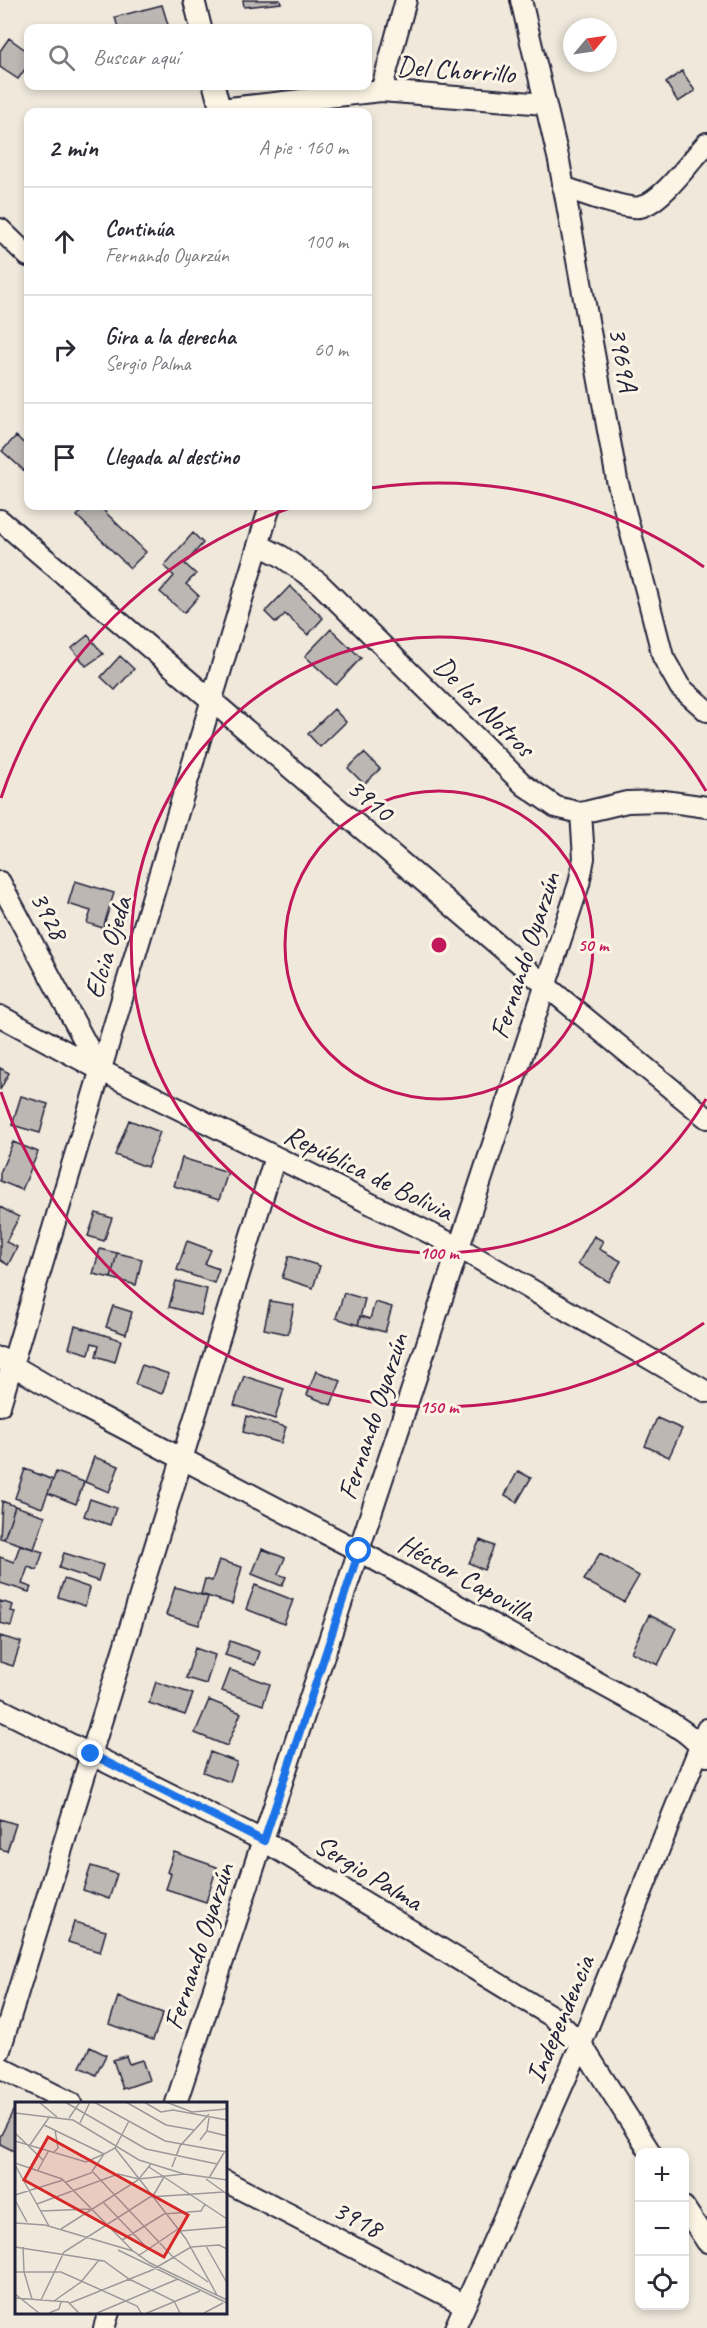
<!DOCTYPE html>
<html lang="es">
<meta charset="utf-8">
<style>
body{margin:0;font-family:Caveat,sans-serif;background:#f7f7f7;color:#2b2b33}
.controls{position:absolute;right:18px;bottom:18px;display:grid;overflow:hidden;border-radius:12px;box-shadow:0 3px 9px #0003}
.controls button{width:54px;height:54px;display:grid;place-items:center;padding:0;border:0;border-bottom:2px solid #e1e1e2;background:#fff;color:#2b2b33;font:30px sans-serif}
.compass{position:absolute;left:563px;top:18px;width:54px;height:54px;border-radius:50%;background:#fff;box-shadow:0 3px 9px #0003;rotate:61deg}
.stop{position:absolute;width:18px;height:18px;margin:-14px;border:4px solid #1a73e8;border-radius:50%;background:#fff}
.stop.end{background:#1a73e8;border-color:#fff;box-shadow:0 2px 6px #0008}
.list{margin:0;padding:0;list-style:none}
h2{display:flex;justify-content:space-between;align-items:center;height:78px;margin:0;padding:0 24px;font-size:26px}
h2 small{font-size:20px;font-weight:400;color:#7c7c81}
.list li{display:grid;grid-template-columns:39px 1fr auto;gap:18px;align-items:center;box-sizing:border-box;height:108px;padding:0 24px;border-top:2px solid #e1e1e2}
.list b{display:block;font-size:22px;white-space:nowrap}
.list p{margin:0;font-size:20px;white-space:nowrap;color:#7c7c81}
.list em{font-size:20px;font-style:normal;color:#7c7c81}
.icon{flex:none;width:33px;height:33px;fill:none;stroke:currentColor;stroke-width:2;stroke-linecap:round;stroke-linejoin:round}
.map{position:relative;flex:none;width:707px;height:2328px;overflow:hidden}
.search{position:absolute;background:#fff;box-shadow:0 3px 9px #0003;left:24px;top:24px;width:348px;height:66px;display:flex;align-items:center;gap:15px;box-sizing:border-box;padding:0 21px;border-radius:12px;color:#7c7c81;font-size:22px}
.panel{position:absolute;background:#fff;box-shadow:0 3px 9px #0003;left:24px;top:108px;width:348px;height:402px;border-radius:12px}
.map>svg:first-child{display:block}
.building{fill:#bcb7b3;stroke:#22223b;stroke-width:1.5}
.lines{fill:none;stroke-linecap:round;stroke-linejoin:round}
.street-casing{stroke:#22223b;stroke-width:24}
.street{stroke:#fcf5e5;stroke-width:20}
.route{stroke:#1a73e8;stroke-width:8}
.ring{fill:none;stroke:#c2185b;stroke-width:3}
.labels{text-anchor:middle;stroke-width:6;stroke-linejoin:round;paint-order:stroke}
.street-label{font-size:28px;fill:#22223b;stroke:#fcf5e5}
.inset-road{fill:none;stroke:#9d999b;stroke-width:1.5}
.view{fill:#d62828;fill-opacity:0.15;stroke:#d62828;stroke-width:3}
.inset-edge{fill:none;stroke:#22223b;stroke-width:3}
.centre{fill:#c2185b;stroke:#fcf5e5;stroke-width:3}
.ring-label{font-size:18px;text-anchor:middle;font-weight:bold;fill:#c2185b;stroke:#fcf5e5;stroke-width:6;stroke-linejoin:round;paint-order:stroke}
</style>
<div class="map">
<svg width="707" height="2328" viewBox="0 0 707 2328">
<rect width="100%" height="100%" fill="#efe8db"/>
<filter id="ink" filterUnits="userSpaceOnUse"><feTurbulence type="fractalNoise" baseFrequency=".0167" numOctaves="2"/><feDisplacementMap in="SourceGraphic" scale="12" xChannelSelector="R" yChannelSelector="G"/><feConvolveMatrix kernelMatrix="1 2 1 2 8 2 1 2 1" color-interpolation-filters="sRGB"/></filter>
<g filter="url(#ink)">
<path class="building" d="M243,0h37l1,3 -37,4z
M162,5l7,23h-51l-3,-11z
M9,38l19,14v13l-10,14 -18,-12v-16z
M682,71l13,20 -17,11 -12,-19z
M16,436l12,11v27l-26,-23z
M87,506h12l47,46 -16,16 -53,-52z
M193,533l10,10 -18,21 11,10 -10,10 13,12 -15,17 -24,-21 14,-16 -10,-10z
M290,586l33,32 -15,17 -23,-21 -9,9 -11,-11z
M331,629l30,29 -25,27 -31,-29z
M88,635l15,19 -17,12 -14,-18z
M120,656l14,13 -19,21 -14,-13z
M334,709l12,13 -26,25 -12,-13z
M364,753l16,16 -16,15 -16,-16z
M75,881l39,12 -11,35 -16,-5 4,-12 -23,-7z
M0,1068l9,5 -9,17z
M21,1096l27,8 -8,29 -28,-8z
M129,1120l31,12 -13,35 -32,-12z
M13,1142l25,10 -16,38 -22,-9v-8z
M182,1158l46,14 -9,28 -45,-14z
M0,1207l19,10 -13,25 11,5 -9,18 -8,-5z
M96,1213l16,5 -8,23 -16,-5z
M594,1236l9,5 -4,8 22,12 -12,21 -31,-18z
M187,1241l24,9 -6,14 14,5 -5,14 -37,-13z
M100,1249l17,4 -6,25 -18,-4z
M117,1253l25,6 -6,26 -25,-7z
M289,1256l31,10 -7,22 -31,-10z
M176,1281l31,8 -6,26 -32,-8z
M344,1293l21,6 -7,26 -22,-7z
M270,1301l24,4 -6,29 -24,-5z
M375,1302l17,5 -7,25 -27,-7 2,-9 10,3z
M113,1306l19,6 -6,22 -20,-7z
M75,1326l46,14 -6,22 -19,-6 3,-11 -7,-2 -3,11 -20,-6z
M142,1365l27,9 -7,20 -27,-10z
M316,1371l25,10 -10,24 -24,-10z
M244,1376l40,13 -9,30 -41,-14z
M247,1416l39,11 -5,16 -38,-11z
M657,1418l25,11 -13,28 -24,-11z
M94,1457l25,9 -10,26 -24,-10z
M25,1469l28,11 -11,28 -27,-10z
M518,1471l13,7 -14,24 -12,-7z
M56,1472l28,10 -8,22 -28,-11z
M90,1499l26,9 -6,17 -26,-9z
M2,1501l13,5 -11,33 -4,-1z
M15,1506l30,10 -11,33 -30,-10z
M480,1540l14,6 -10,24 -15,-7z
M20,1545l23,7 -6,18 -9,-3 -6,17 9,3 -2,5 -29,-9v-26l14,5z
M262,1549l23,9 -7,16 8,3 -4,9 -30,-12z
M64,1553l39,12 -5,16 -39,-13z
M600,1553l39,23 -15,26 -40,-22z
M219,1560l23,7 -10,37 -31,-10 4,-15 7,2z
M64,1579l26,9 -5,18 -27,-9z
M255,1585l38,15 -9,24 -38,-15z
M175,1587l33,10 -9,28 -33,-10z
M0,1601l13,4 -2,6 4,1 -4,14 -11,-3z
M649,1615l27,13 -18,37 -27,-13z
M0,1636l21,6 -8,24 -13,-4z
M230,1641l30,11 -5,13 -30,-10z
M195,1648l20,7 -9,29 -20,-6z
M230,1670l40,14 -7,21 -41,-14z
M156,1682l37,12 -8,21 -36,-12z
M209,1700l32,13 -14,33 -32,-13z
M210,1752l27,10 -7,20 -27,-10z
M0,1819l16,5 -9,27 -7,-2z
M174,1852l43,15 -11,35 -40,-13 5,-15 -4,-2z
M91,1866l26,8 -8,25 -26,-9z
M74,1922l32,9 -6,21 -32,-10z
M118,1997l45,16 -10,27 -44,-16z
M90,2047l16,8 -10,20 -16,-8z
M126,2056l3,8 13,-4 7,20 -26,9 -10,-29z
M13,2111l3,2v39l-16,-8v-7z"/>
<g class="lines">
<defs>
<path id="street" d="M194,0l7,28
M521,0l38,161 58,319 33,126 13,51 17,30 27,24
M214,86l7,26
M381,91l25,-91
M220,109l161,-18 164,13
M563,187c16,5 62,23 77,20 22,-5 52,-48 67,-64
M0,229l28,27
M0,520l545,465 162,133
M259,545l22,11 38,27 205,202 32,22 25,6 46,-11 37,-1 43,6
M0,882l100,188
M0,1016l100,54 358,177 249,145
M0,1358l87,51 272,142 309,170c16,10 29,19 39,35
M0,1405l270,-899
M0,1709l264,132 289,176 28,27 69,108
M0,2050l275,-893
M0,2067l71,36
M176,2103l403,-1219 5,-26 -3,-45
M225,2181l240,124
M684,2207l23,35
M104,2328l5,-16
M455,2328l126,-284 126,-315"/>
</defs>
<use href="#street" class="street-casing"/>
<use href="#street" class="street"/>
</g>
</g>
<g class="lines" filter="url(#ink)">
<path class="route" d="M91,1754l173,87 95,-290"/>
</g>
<g class="ring">
<circle cx="439" cy="945" r="154"/>
<path d="M706 1099A308 308 0 1 1 706 791"/>
<path d="M704 1323A462 462 0 0 1 1 1092M1 798A462 462 0 0 1 296 506M371 488A462 462 0 0 1 704 567"/>
</g>
<g class="labels">
<g class="street-label">
<text transform="translate(456 69) rotate(4)" y="10">Del Chorrillo</text>
<text transform="translate(624 359) rotate(80)" y="10">3969A</text>
<text transform="translate(485 706) rotate(45)" y="10">De los Notros</text>
<text transform="translate(371 799) rotate(40)" y="10">3910</text>
<text transform="translate(50 915) rotate(62)" y="10">3928</text>
<text transform="translate(107 947) rotate(-73)" y="10">Elcia Ojeda</text>
<text transform="translate(524 955) rotate(-72)" y="10">Fernando Oyarzún</text>
<text transform="translate(369 1172) rotate(26)" y="10">República de Bolivia</text>
<text transform="translate(372 1416) rotate(-72)" y="10">Fernando Oyarzún</text>
<text transform="translate(467 1577) rotate(29)" y="10">Héctor Capovilla</text>
<text transform="translate(369 1872) rotate(31)" y="10">Sergio Palma</text>
<text transform="translate(198 1946) rotate(-72)" y="10">Fernando Oyarzún</text>
<text transform="translate(559 2019) rotate(-67)" y="10">Independencia</text>
<text transform="translate(358 2218) rotate(27)" y="10">3918</text>
</g>
</g>
<g transform="translate(15 2102)">
<rect width="212" height="212" fill="#efe8db"/>
<path class="inset-road" d="M24,0l18,15M50,0l81,47 71,15M79,0l71,39 62,11M111,0l40,23 28,5M129,0l17,10 12,-2 54,10M151,0l26,10 35,-3M0,11l58,7 66,40 45,14M54,16l11,-16M65,21l10,-21M29,23l60,29M192,29l20,5M0,31l28,27M185,38l7,-9 2,-13M0,39l71,21 18,-8M15,43l20,-29M100,46l71,91 31,56M39,50l4,-4 -3,-18M0,61l47,16 71,72M0,63l34,61M134,65l78,52M157,65l8,-21 29,-32M23,68l11,-20M78,70l80,85 35,25M194,76l16,-27M191,77l21,15M51,80l25,-9 13,-19 11,-6 14,-27M0,93l48,-15M138,94l11,-19M0,98l12,22M88,100l45,47M22,102l81,-30 21,5 45,-5 43,6M26,109l49,-2M0,121l30,2 88,26 17,12 77,37M46,127l77,-49 13,-16M165,129l47,-4M107,138l42,-26 37,-3 4,-7M191,144l21,37M0,145l89,14 25,18 45,22 6,12M8,145l1,25 8,27M103,148l109,53M123,154l40,-27M0,170h46l76,34 4,7M0,192l24,19M0,196l53,4 11,11M26,198l23,-48 86,-55 74,-5M39,199l27,-19 18,-22M55,201l82,-33 39,-23 28,-2 8,4M34,211l10,-4 2,-7M82,211l81,-34M132,211l53,-22M189,211l19,-10"/>
<path class="view" d="M33,35l140,78 -24,42 -140,-77z"/>
<rect width="212" height="212" class="inset-edge"/>
</g>
<circle cx="439" cy="945" r="9" class="centre"/>
<g class="ring-label">
<text x="593" y="951">50 m</text>
<text x="439" y="1259">100 m</text>
<text x="439" y="1413">150 m</text>
</g>
</svg>
<div class="controls">
<button>+</button>
<button>−</button>
<button><svg class="icon" aria-label="locate" viewBox="0 0 24 24"><circle cx="12" cy="12" r="6"/><path d="M12 2v4M12 18v4M2 12h4M18 12h4"/></svg></button>
</div>
<svg class="compass" viewBox="-18 -18 36 36"><path d="M0-13l5 13h-10z" fill="#e53935"/><path d="M0 13l5-13h-10z" fill="#7c7c81"/></svg>
<div class="stop" style="left:359px;top:1551px"></div>
<div class="stop end" style="left:91px;top:1754px"></div>
<div class="search"><svg class="icon" aria-label="search" viewBox="0 0 24 24"><circle cx="10" cy="10" r="6"/><path d="M15 15l6 6"/></svg>Buscar aquí</div>
<section class="panel">
<h2>2 min<small>A pie · 160 m</small></h2>
<ul class="list">
<li><svg class="icon" aria-label="ahead" viewBox="0 0 24 24"><path d="M12 20V5M6 11l6-6 6 6"/></svg><div><b>Continúa</b><p>Fernando Oyarzún</p></div><em>100 m</em></li>
<li><svg class="icon" aria-label="right" viewBox="0 0 24 24"><path d="M7 20v-9h11M14 6l5 5-5 5"/></svg><div><b>Gira a la derecha</b><p>Sergio Palma</p></div><em>60 m</em></li>
<li><svg class="icon" aria-label="arrive" viewBox="0 0 24 24"><path d="M6 21V4h12l-3 4 3 4H6"/></svg><div><b>Llegada al destino</b></div></li>
</ul>
</section>
</div>
